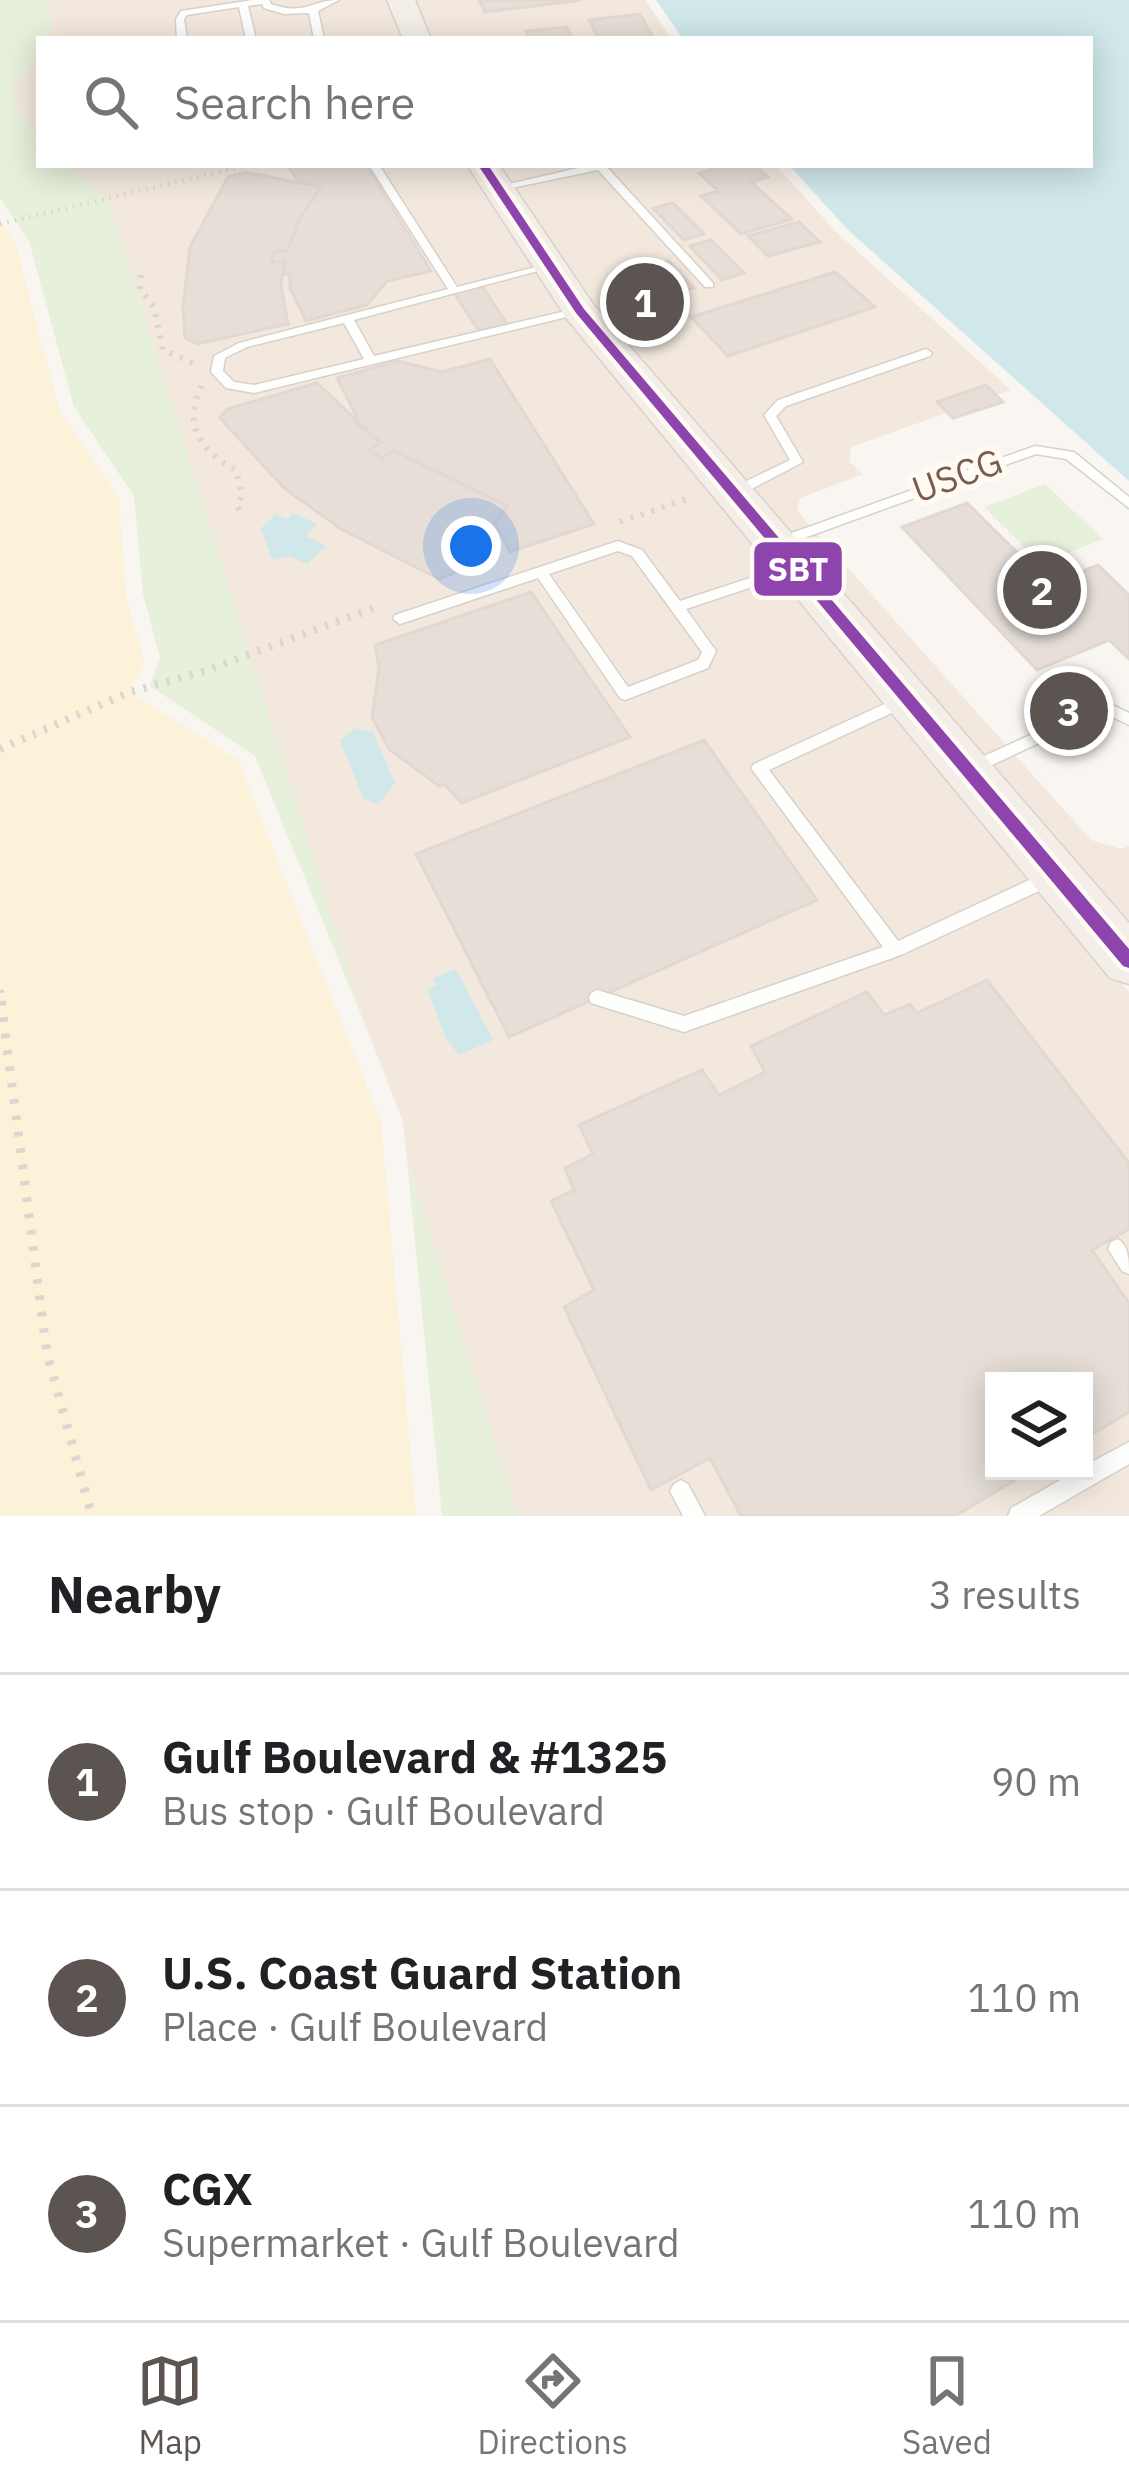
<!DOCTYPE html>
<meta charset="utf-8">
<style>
body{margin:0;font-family:"IBM Plex Sans",sans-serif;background:#f2f2f2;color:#202124}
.controls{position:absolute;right:36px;bottom:36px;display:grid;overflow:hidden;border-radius:0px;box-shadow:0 6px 30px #0003}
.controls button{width:108px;height:108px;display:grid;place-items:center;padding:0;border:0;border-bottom:3px solid #e0e0e0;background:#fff;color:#202124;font:60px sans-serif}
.you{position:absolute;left:471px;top:546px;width:42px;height:42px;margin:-30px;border:9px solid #fff;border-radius:50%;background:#1a73e8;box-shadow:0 0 0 18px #1a73e833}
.badge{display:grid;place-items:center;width:78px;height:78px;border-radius:50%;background:#5c5450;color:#fff;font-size:39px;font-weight:700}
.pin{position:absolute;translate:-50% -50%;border:6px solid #fff;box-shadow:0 3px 12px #0006}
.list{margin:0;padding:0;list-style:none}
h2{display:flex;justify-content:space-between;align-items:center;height:156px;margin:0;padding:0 48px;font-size:51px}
h2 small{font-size:39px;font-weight:400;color:#757577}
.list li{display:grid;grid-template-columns:78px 1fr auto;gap:36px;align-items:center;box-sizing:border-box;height:216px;padding:0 48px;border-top:3px solid #e0e0e0}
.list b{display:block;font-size:45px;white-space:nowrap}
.list p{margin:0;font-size:39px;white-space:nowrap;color:#757577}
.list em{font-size:39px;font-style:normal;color:#757577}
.icon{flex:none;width:66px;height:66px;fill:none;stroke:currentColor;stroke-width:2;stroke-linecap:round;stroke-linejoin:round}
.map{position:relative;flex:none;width:1129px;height:1516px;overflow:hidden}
.search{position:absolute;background:#fff;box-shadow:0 6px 30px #0003;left:36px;right:36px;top:36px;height:132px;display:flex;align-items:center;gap:30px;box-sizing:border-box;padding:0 42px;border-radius:0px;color:#757577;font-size:45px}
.sheet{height:804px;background:#fff}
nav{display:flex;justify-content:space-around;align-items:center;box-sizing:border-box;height:168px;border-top:3px solid #e0e0e0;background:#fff;font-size:33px;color:#757577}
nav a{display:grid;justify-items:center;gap:6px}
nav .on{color:#5c5450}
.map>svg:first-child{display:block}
.residential{fill:#f2e8de;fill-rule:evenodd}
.green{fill:#e7f0db}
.sand{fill:#fbf2d9}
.water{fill:#d0e8ea}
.building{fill:#e6ded7;stroke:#e2d8d2;stroke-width:3}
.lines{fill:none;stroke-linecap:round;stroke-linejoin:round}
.service-casing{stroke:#d7d1cb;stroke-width:3}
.primary-casing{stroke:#dad1cc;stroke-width:3}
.path-far3{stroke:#dcd5d0;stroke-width:4.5;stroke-dasharray:1.5 6;stroke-linecap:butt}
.path-far2{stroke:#dcd5d0;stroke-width:6;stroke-dasharray:3 8;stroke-linecap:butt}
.path-far1{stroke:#dcd5d0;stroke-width:8;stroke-dasharray:3 9;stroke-linecap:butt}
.path{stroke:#dcd5d0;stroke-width:9;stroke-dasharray:4.5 12;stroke-linecap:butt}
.service{fill:#fefefd;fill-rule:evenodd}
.primary{fill:#f3eee8;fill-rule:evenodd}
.bus-1-casing{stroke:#fffaf3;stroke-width:9}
.bus-1{fill:#8e44ad;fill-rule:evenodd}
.labels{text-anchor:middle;stroke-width:12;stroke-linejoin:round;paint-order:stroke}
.street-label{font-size:36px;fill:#7a5c4d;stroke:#fffaf3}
.line-badge{stroke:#fffaf3;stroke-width:4.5}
.badge-label{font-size:33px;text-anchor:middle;font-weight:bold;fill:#fff}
</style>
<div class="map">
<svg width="1129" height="1516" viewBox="0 0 1129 1516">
<rect width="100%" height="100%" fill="#f9f5f0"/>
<path class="residential" d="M47,0h342l15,39h-359l9,-14z
M414,0h231l27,39h-242z
M39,48v92l-29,-45z
M65,165h403l97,148 564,679v524h-611l-111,-356 -4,-39 -37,-94 -258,-827zM994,1381h90v90h-90z
M497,165h279l59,66 176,159 -160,57 -2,14 14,13 -63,24 -3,13 294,329 30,9 8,-3v86l-534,-625z"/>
<path class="green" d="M0,0h47l7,25 -9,14h-6v9l-29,47 29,45v25h26l43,34 258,828 -111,-271 -105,-70 10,-28 -17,-64 -9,-98 -60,-89 -45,-166 -29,-43z
M1045,484l58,55 -62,25 -57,-57z
M407,1160l111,356h-76z"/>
<path class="sand" d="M0,220l16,24 43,166 60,88 7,98 18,65 -14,31 108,68 143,362 35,394h-416z"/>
<path class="water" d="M656,0h473v481l-282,-252 -58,-64h301v-126h-407z
M293,513l24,11 -11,12 20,10 -19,18 -17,-8 -18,4 -11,-32 15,-14 11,5z
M355,728l18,4 22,51 -17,22 -15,-7 -23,-58z
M456,969l37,71 -34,15 -13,-16 -19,-50 10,-4 -4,-7z"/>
<path class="building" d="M479,0h103l-97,12z
M640,14l14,25h-55l-10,-19z
M567,27l5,10 -42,2 -4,-8z
M288,165h78l65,106 -44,10 -20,24 -61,16 -16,-33v-12l-7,-3 2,-12 -13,1 2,-10 13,-1 13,-33 21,-31 -24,-7z
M728,165h26l14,12 -17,5 41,37 -51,15 -40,-38 17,-5 -19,-18z
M245,172l76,15 -21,31 -13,33 -13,1 -2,10 13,-1 -4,24 7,39 -91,20 -12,-6 -2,-31 7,-60 38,-70z
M673,203l31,31 -20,6 -31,-32z
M799,222l21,20 -52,14 -20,-20z
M711,240l33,33 -22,7 -32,-34z
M669,261l12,13 13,14 -23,6 -24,-27z
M835,272l40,35 -147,49 -37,-39z
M482,286l25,38 -28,7 -25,-38z
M490,359l104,165 -84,28 -16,-31 13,-15 -113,-55 -12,7 -13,-8 12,-7 -28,-23 3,-5 -19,-37 61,-17 44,11z
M317,383l64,60 -12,7 13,8 12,-7 113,55 -48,65 -20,8 -98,-50 -57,-41 -64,-70 7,-9z
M986,385l17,17 -50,16 -16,-16z
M967,503l82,81 49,-19 31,30v64l-20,-19 -72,30 -135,-143z
M531,592l99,145 -168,66 -17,-18 -6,1 -50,-37 -17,-32 7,-49 -4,-23z
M704,740l113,160 -308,137 -93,-183z
M987,980l142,183v66l-37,21 37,53v109l-45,27v-58h-90v90h36l-75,45h-214l-31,-58 -59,32 -87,-183 30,-17 -43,-89 23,-11 -9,-22 28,-14 -14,-29 123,-55 17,25 46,-23 -14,-26 116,-54 17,23 26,-11 7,9z"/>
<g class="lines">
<defs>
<path id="service" d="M253,0h16l2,4c34,12 40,-4 68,-4l-21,11 6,28h-10l-5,-26 -25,1 -20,-6 -2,-4 -14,2 8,33h-10l-7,-32 -52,8 -3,4 3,20h-10l-1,-20 5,-8z
M369,165h10l78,122 91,-23 5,3 -199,53 20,36 205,-48 6,3 -6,3 -325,79 -28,-5 -15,-16 3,-16 25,-13 209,-54zM344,323l20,36 -110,26 -20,-3 -11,-11 2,-13 22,-11z
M591,165h14l108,118v4h-8l-107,-117 -101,21 -5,-3z
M926,349l6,4 -2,3 -144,50 -10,10 27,46 -63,33h-10v-6l60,-29 -26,-45 14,-15z
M1035,446l39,6 55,45v11l-63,-49 -30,-5 -254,92 -5,2 -7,-5 2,-3z
M618,541l24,9 38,51 112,-37 7,5 -2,3 -111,37 30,42 -8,17 -83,32 -5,-2 -82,-120 -138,46 -7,-5 2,-4zM618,551l14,5 70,96 -4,8 -70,27 -79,-113z
M906,694l5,2 2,4 -2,4 -142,66 129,171 144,-67 6,-2 6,2 2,5 -2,5 -153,71 -217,77 -93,-29 -2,-5 2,-5 6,-3 87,26 199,-69 -132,-179 3,-4z
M1104,701l25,12v12l-25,-12 -125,58h-10l-3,-4 3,-4z
M1118,1239c11,7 11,21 11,35l-7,-3 -14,-22 3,-7z
M1129,1442v22l-90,52h-31l3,-8 65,-37h8v-5z
M681,1480l7,4 17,32h-22l-13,-25 4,-7z"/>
<path id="primary" d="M387,0h28l16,39h-28z
M467,165h32l94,139 536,619v61l-19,-6 -543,-659z"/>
</defs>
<use href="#service" class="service-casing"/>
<use href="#primary" class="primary-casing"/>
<path class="path-far3" d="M0,224l248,-59"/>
<path class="path-far2" d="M141,275l-1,14 14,18 9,43 30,13
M202,386c-20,39 -2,65 34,84l6,26 -5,10 6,11
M620,522l66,-23"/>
<path class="path-far1" d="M0,749l130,-57 75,-21 174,-65
M0,990l2,14"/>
<path class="path" d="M1,1001l46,353 45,162"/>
<use href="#service" class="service"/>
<use href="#primary" class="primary"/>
<defs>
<path id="bus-1" d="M478,165h10l96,144 545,640v19l-6,-2 -547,-653z"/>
</defs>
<use href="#bus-1" class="bus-1-casing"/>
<use href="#bus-1" class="bus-1"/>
</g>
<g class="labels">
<g class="street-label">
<text transform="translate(957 475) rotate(-20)" y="13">USCG</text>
</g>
</g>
<rect class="line-badge" x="752" y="540" width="92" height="58" rx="12" fill="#8e44ad"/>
<g class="badge-label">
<text x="798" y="581">SBT</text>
</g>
</svg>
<div class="controls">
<button><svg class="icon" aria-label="layers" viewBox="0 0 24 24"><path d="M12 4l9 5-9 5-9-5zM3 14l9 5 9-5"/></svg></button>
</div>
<div class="you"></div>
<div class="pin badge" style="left:645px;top:302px">1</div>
<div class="pin badge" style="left:1042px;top:590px">2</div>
<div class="pin badge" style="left:1069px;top:711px">3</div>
<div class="search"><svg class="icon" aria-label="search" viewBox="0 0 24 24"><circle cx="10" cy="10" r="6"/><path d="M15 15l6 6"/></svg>Search here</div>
</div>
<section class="sheet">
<h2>Nearby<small>3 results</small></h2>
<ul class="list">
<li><span class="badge">1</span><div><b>Gulf Boulevard &amp; #1325</b><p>Bus stop · Gulf Boulevard</p></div><em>90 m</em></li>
<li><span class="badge">2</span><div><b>U.S. Coast Guard Station</b><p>Place · Gulf Boulevard</p></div><em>110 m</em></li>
<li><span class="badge">3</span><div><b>CGX</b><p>Supermarket · Gulf Boulevard</p></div><em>110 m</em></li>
</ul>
</section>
<nav>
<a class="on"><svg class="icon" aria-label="map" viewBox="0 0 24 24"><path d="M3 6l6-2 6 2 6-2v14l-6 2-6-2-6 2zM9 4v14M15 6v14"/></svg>Map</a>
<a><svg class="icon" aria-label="directions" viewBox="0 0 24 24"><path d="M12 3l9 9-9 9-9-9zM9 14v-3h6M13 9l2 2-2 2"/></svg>Directions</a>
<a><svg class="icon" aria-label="saved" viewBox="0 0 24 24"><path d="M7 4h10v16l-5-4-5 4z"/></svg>Saved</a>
</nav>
